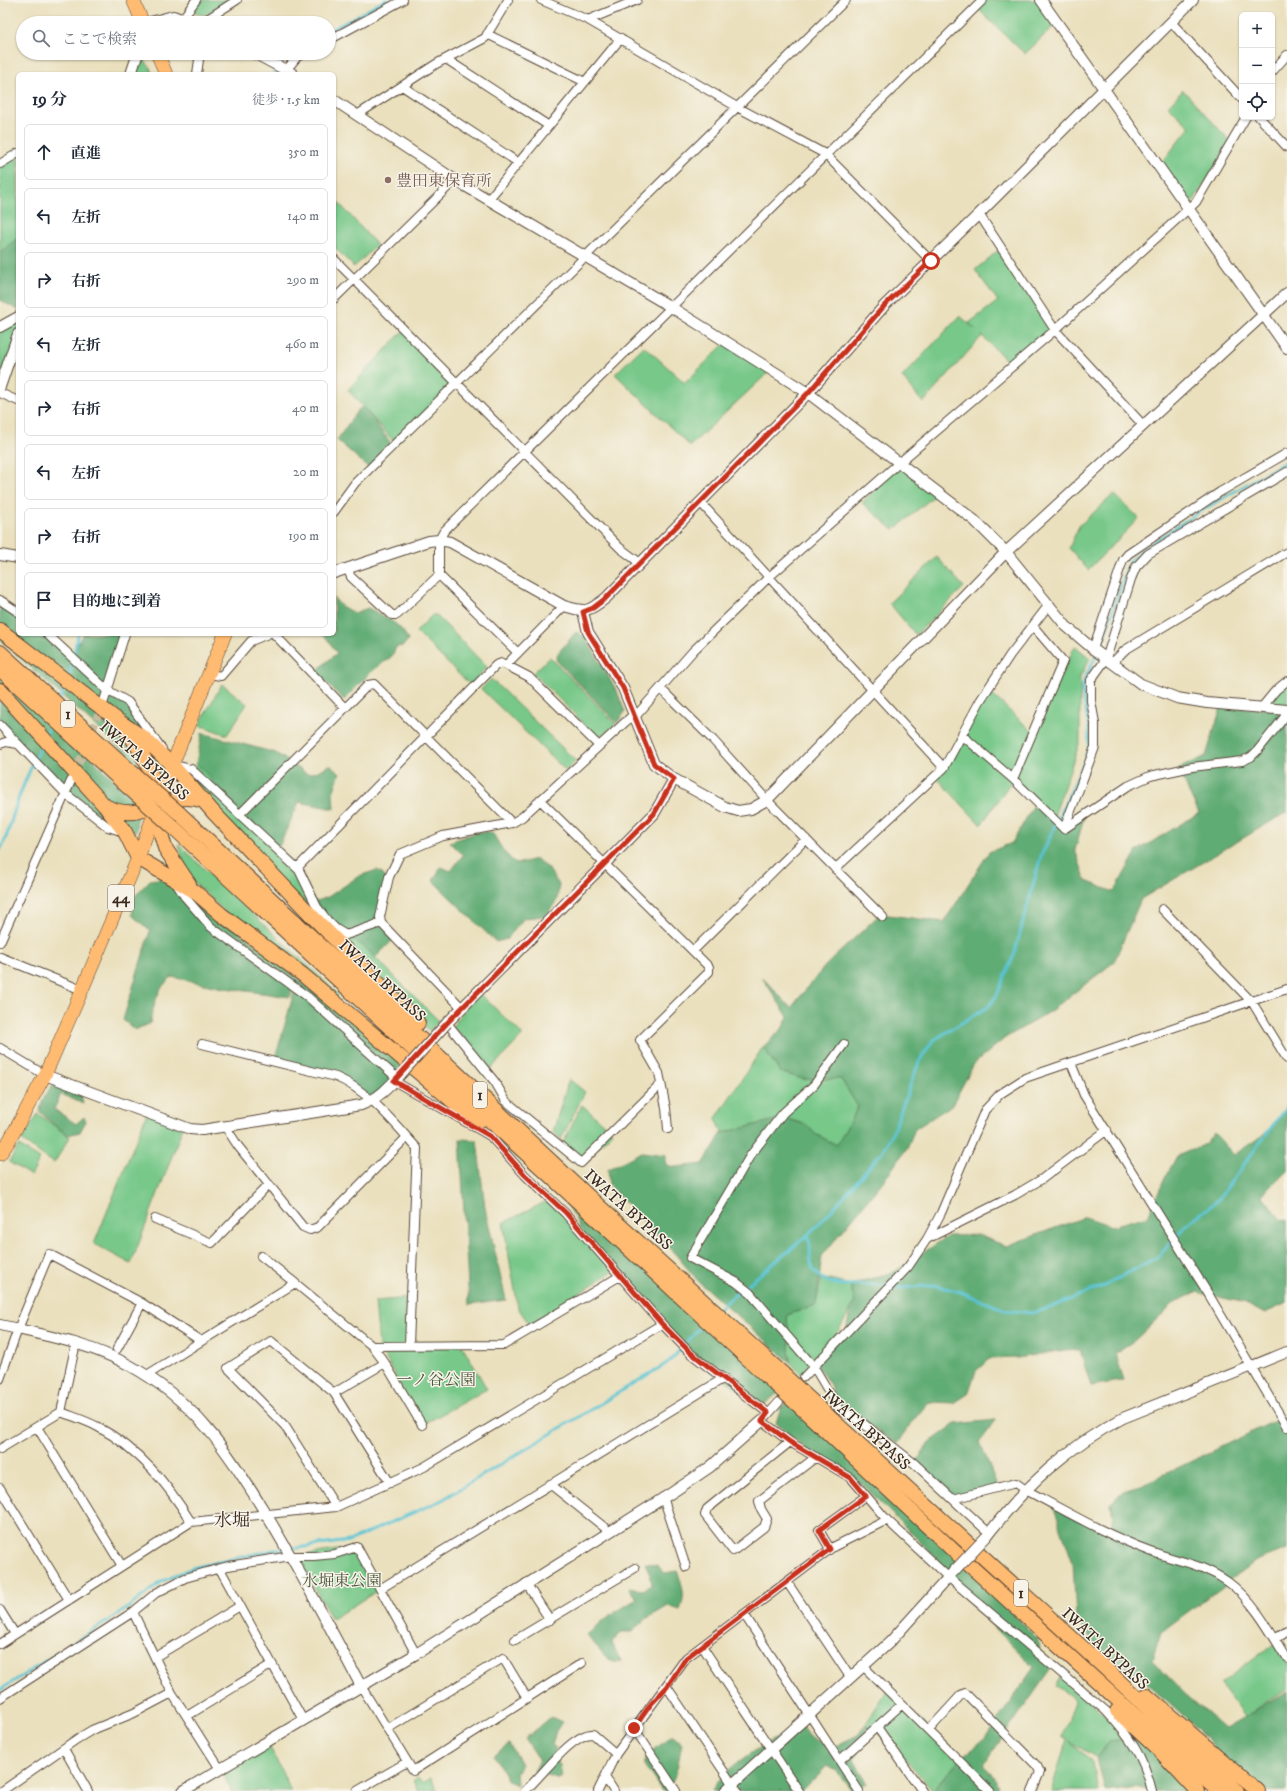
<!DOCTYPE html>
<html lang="ja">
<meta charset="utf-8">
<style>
body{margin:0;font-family:"IM FELL DW Pica","Noto Serif JP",serif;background:#f2f2f3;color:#1f2937}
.controls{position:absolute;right:12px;top:12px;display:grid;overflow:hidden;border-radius:6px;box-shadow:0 1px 3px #0004}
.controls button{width:36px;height:36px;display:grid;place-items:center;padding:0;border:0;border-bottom:1px solid #e0e1e3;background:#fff;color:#1f2937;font:20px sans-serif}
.stop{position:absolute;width:12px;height:12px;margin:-9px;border:3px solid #c8321e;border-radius:50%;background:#fff}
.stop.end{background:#c8321e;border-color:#fff;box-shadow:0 1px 4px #0008}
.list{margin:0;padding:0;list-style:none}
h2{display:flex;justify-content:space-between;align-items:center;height:52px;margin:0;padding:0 16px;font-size:17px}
h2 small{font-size:13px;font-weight:400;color:#747a83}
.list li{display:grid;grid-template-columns:26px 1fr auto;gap:12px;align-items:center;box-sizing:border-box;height:56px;margin:0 8px 8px;padding:0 8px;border:1px solid #e0e1e3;border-radius:6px}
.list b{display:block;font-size:15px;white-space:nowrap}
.list em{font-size:13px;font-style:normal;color:#747a83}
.icon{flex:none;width:22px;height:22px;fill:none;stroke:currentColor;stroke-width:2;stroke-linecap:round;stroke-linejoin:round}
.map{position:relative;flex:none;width:1287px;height:1791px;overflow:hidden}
.search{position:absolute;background:#fff;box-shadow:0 1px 3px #0004;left:16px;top:16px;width:320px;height:44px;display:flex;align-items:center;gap:10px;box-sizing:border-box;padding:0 14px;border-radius:22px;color:#747a83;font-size:15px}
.panel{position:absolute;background:#fff;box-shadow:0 1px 3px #0004;left:16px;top:72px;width:320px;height:564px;border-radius:6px}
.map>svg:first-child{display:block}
.green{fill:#77c889;stroke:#597954}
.forest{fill:#61ac75;stroke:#4e6b4a}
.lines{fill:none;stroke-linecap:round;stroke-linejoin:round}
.stream{stroke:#59c4d4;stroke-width:3}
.minor-tunnel{stroke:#c7bc9d;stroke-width:8;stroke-dasharray:8 4;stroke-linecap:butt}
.minor-casing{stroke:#554536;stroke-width:10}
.tertiary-casing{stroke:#554536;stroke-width:12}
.primary-casing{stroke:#554536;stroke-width:14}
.trunk-casing{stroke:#554536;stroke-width:16}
.minor{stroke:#fff;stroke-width:8}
.tertiary{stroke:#fff;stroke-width:10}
.primary{stroke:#ffbb71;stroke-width:13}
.trunk{stroke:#ffbb71;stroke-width:14}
.tertiary-bridge-casing{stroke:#554536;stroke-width:12;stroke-linecap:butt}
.trunk-bridge-casing{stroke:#554536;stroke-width:16;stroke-linecap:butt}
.tertiary-bridge{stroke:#fff;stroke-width:10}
.trunk-bridge{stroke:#ffbb71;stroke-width:14}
.route{stroke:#c8321e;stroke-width:5}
.education-dot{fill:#8d6e63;stroke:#f7f3e8;stroke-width:1.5}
.labels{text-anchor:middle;stroke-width:3;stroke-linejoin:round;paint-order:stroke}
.shield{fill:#f7f3e8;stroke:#73665b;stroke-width:1}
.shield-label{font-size:15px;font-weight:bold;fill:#3b2a1e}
.education-label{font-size:16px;fill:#785e54;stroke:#f7f3e8;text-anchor:start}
.street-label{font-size:16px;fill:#3b2a1e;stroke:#f7f3e8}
.park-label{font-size:16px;fill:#4d593e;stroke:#f7f3e8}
.quarter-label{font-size:18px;fill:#3b2a1e;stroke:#f7f3e8}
</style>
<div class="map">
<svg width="1287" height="1791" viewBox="0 0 1287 1791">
<rect width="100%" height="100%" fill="#f7f3e8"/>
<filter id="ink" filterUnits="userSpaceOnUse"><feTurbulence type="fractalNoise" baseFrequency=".025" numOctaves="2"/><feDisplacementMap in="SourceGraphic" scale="8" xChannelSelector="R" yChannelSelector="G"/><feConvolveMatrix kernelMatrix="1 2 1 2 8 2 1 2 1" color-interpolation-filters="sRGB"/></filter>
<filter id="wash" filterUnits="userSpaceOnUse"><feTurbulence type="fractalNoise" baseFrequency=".012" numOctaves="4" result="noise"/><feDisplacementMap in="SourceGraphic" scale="16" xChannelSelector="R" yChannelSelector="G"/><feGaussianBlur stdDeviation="0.9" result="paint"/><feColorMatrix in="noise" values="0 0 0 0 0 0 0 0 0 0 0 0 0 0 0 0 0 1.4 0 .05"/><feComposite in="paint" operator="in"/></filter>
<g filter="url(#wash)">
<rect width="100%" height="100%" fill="#eae0bd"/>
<path class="green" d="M203,0h26l-24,15 -13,-2z
M983,0h58l16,23 -32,31 -49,-47z
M145,61l5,6 2,7h-16l2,-8z
M1183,90l48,52 -41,64 -31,-40 31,-39 -22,-21z
M18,152v86l-18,14v-89z
M337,201l40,44 -23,22 -20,-20v-44z
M1001,248l54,82 -43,36 -30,-30 -59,67 -21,-26 58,-61 15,13 -6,-6 29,-22 -23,-31z
M18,317v17l-18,45v-52z
M404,330l49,57 -57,57 -48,-54z
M726,342l45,28 -81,76 -75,-72 29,-28 41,37z
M899,463l36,32 -41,35 -32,-27z
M1114,494l25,24 -51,52 -19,-22 10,-22z
M937,557l27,30 -48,48 -27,-32z
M432,615h4l51,52 -17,18 -54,-53z
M1075,646l15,12 -10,19v64l-27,78 -40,-40 -32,46 -45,-48 51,-87 46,42 -12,28z
M550,657l66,67 -17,15 -66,-66z
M491,679l85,82 -10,10 -85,-82z
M222,684l25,20 -20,31 -28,-10z
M1287,684v31l-25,-8z
M196,763l103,107 16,32 27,31 23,14 74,74 -9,10 -86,-81 -155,-171z
M178,844l143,134 18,17 -4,3 -81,-59 -65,-61z
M478,992l45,43 -36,38 -18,-21 -8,-18 -10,-6z
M763,1047l17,25 23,7h38l17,28 -21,38 -22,-11 -8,-9 -23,-7 -62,15 -6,-15z
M569,1079l16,13 -24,47 -8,-7z
M582,1105l31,27 -29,28 -21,-17z
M147,1113l36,14 -52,137 -37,-20z
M38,1114l32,23 -16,26 -33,-23z
M19,1146l21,13 -9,17 -22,-14z
M551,1199l64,71 -85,55 -12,-17 -15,-85z
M821,1278l29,7 5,17c-15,27 -30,53 -51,75l-14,-15 -3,-47 29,-10z
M410,1298l-1,47h53l25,44 -65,36 -43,-79 -4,-45z
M357,1547l23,42 -48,30 -36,-63z
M1274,1644l13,21v24l-43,28 -24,-33z
M1063,1674l67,65 -21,3 -12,16 -28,-17 24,21 5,29h-47l16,-51 -5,-3 13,-38 -19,-13z
M887,1690l74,67 -28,33 -35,-39 2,-3 -35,-23z
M267,1741l24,50h-60l-10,-23z
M417,1778l6,5 7,-5 7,12 -19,1 -5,-10z"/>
<path class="forest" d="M18,238v72l-18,-10v-48z
M363,406l30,40 -23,23 -33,-29 20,-29z
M334,598l7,8 13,7 14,-5c15,8 35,16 40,33l-5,5 -7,1 -4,9 -21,16 -27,28 -29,-28 22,-19 -12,-17 -4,-2h13z
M0,605l18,9v20h27l26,23 12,-23h34l7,6 -17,50 21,12 38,61 -9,19 -157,-143z
M576,632l9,5 32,54 8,21 -8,11 -61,-63 2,-7z
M0,670l138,133 -2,29 -31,-7 -25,-21 -80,-79z
M1221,707l66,3v102l-146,87 -27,63 -66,51 -43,25 -31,26 -22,41 -37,24 -8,19 -23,32 -62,76 -6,49 -29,10 3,47 -90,-79 -24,-28 -67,-70 -1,-16 34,-17 24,3v10l9,2 28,-3 19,-31 62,-15 23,7 8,9 22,11 21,-38 -17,-28h-38l-23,-7 -17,-25 19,-18 6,-12 -26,-40 29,31 35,-43 54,-51 64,8 45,-70 23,-9 23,-40c21,18 23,22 50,11l-10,36 11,31 28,11 23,-41 62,-38 -21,-44 28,-13z
M202,733l74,20 31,21 9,-2 14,-7 10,8 -7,20 1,16 -35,-7 -21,47 -9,-14 -14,-8 -59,-64z
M478,832h14l12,20 12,12 20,-5 12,9 11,17 -2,15 -11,16 -22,2 -17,21 -11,3 -63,-61 8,-14 10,4 12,-16 -13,-13z
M377,870l5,3 6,9 -8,35 15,21 -20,20 -10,-11 -26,-16 -24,-29 13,-5 31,-21z
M164,878l29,17 211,168 -11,11 1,7 -22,20 -22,-18 -75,-24 20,-70 -2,-2 -3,10 -72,-10 -46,-10c-15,10 -18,29 -22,46l-15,7 -12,-10 27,-89 -18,-16 3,-19 15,-16z
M53,1085l12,1 16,8 2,10 -22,-10 -7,15 22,15 8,-7 2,4 -6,11 -12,3 -15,-11 -13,-12c1,-11 6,-19 13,-27z
M1287,1110v60l-25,25 20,25 5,-1v84l-22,10 -19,-10 -50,-11 -23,12 -38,36 -20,13 9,27 -33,6 -11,-35 -15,-1 -48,8 -28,1 -13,12 -8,23 -14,9 -25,-1 -18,21 -13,21 -61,-38 -7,-21 -14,-21 19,-27 11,-4 4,-22 5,-9 -5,-17 46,-14 52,-35 30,-1 28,11 79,-29 27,9 36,-10 17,-38 12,-22 29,-12 8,-11 20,22 36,-25z
M460,1139l17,1 8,68 21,92 -37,5z
M567,1203l50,34 162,155 -18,15 -71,-54 -109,-123z
M792,1402l68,60 177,176 4,18 12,10 -69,98 15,22 -3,5h-63l28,-34 24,-18 49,-72 -81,-81 -11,-22 -80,-80 -48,-28 -38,-33 5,-16z
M1287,1415v134l-31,12 -95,71 -9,28 33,34 40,34 62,-36v99h-40l-40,-53 -65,-59 -37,-25 -14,-14 -15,-23 -3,-54 -20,-58 62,30 -4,-32 12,-12 17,-5z
M996,1420l-16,22 18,46 -45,11 -38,-35 14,-21 26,-19z
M645,1563l12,2 8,8 12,-2c6,15 9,24 3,39l-12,-4c-15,10 -24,11 -35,26h-12l-9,11 9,19h-7l-5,-2 -22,-24c15,-17 31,-27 51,-37l-9,-11 14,2 9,-5 -2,-11z
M551,1717l11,5 -6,9 -4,14 4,3 -2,9 6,8 2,12 -3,2c-8,-4 -18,-4 -25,-8l6,-11 -15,-21z
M801,1725l7,11 25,11 25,-12 7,-10 5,1 -16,34 13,23 -11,8h-4l-15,-20 -10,-5 -25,25h-90c13,-27 62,-53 89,-66z
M672,1735l10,9c-3,11 -6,47 -20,47l-18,-26 3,-9z
M1130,1739l18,2 42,50h-38l-16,-4 -31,4 -8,-33 12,-16z
M509,1744l12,20 -5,9 1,12 -9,-4 -14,-26z"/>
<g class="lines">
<path class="stream" d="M329,31l57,-31
M273,74l12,-16 6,-5
M69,679l9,-45
M59,701l7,-15
M46,734l5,-13
M0,850c9,-14 11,-31 17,-47 7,-21 16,-40 25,-60
M807,1235l3,9v14l3,12 8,8 10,5 12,2 27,-1 33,4 31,-3 27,7 44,18 27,3 20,-6 54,-22 53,-29 26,-30 32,-25 70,-95
M718,1309l91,-75 23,-24 50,-58 10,-18 27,-72 7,-11 8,-11 55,-34 8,-11 17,-40 27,-99 44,-95 4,-15v-20l-7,-36 3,-12 16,-32 28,-84 13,-12 57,-38 88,-51
M289,1549l60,-8 93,-41 227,-138 35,-39
M0,1690l125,-80 36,-28 31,-14 81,-18 11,-1"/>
</g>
</g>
<g filter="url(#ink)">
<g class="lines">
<path class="minor-tunnel" d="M74,775l28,-69"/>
<defs>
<path id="minor" d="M541,0l47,20 149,87 88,47 106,107
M183,18l13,-18
M588,20l49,-20
M1171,22l71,77
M201,23l36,-23
M487,34l98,48
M329,40l74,-40
M446,59l103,67
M1272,72l15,-17
M197,74l3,-21
M283,74l14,-17 8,-4
M402,86l117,77
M357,115l79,-51 49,-26 23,-38
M1259,117l28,30
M0,164l18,-11
M488,200l133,-162
M979,214l76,116 88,95
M334,259l286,289 20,15
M334,299l121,-119
M0,393l18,8
M701,503l243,265
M334,512l21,-29 491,-483
M347,568l4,9 41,38h5l42,-40
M0,600l18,12
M47,634l60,56 21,12 34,47
M274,634l71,74
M1093,649l30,-89 5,-6 92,-62 67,-39
M518,653l-79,-78v-35l5,-9 539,-531
M1112,663l13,-13 162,-98
M506,665l58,-59
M209,674l12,2 30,-35 17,-7
M661,689l52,51 54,60 116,117
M104,701l21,-67
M1262,707l14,-17 11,-9
M635,717l58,-66 76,-74 130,-114 156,-133 141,-128 50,-85
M0,725l66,69 42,33 16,5
M963,736l50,43 51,50
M0,744l6,-2 12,2
M173,765l18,4 108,101 18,37 10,13 9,9 10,6 35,-12
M1013,779l50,-118 -30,-35
M540,800l169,167v5l-69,68 19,33 7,35 2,21
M240,814l128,-129 6,-1 138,139
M1064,829l31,-82v-24l-4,-22v-21l15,-21 25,-80 5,-12 12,-13 139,-82
M1064,829l64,-43 22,-10 42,-9 50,-6 9,-4 7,-7 29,-36
M297,868l199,-203 6,-2 27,14 70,69
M835,869l109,-101 36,-67 30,-46 38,-49
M176,883l9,14 26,30 97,70 89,81
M1162,909l90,93 35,57
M0,942l71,-161
M693,951l113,-112
M0,957l82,33
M462,1008l-81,-85 -1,-6 9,-40 11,-23 43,-18 69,-13 10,-6 111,-102
M447,1023l48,59 11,19 75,62 80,-79
M202,1044l134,33c33,14 57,45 81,71l-8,197
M844,1044l-30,41 -31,28 -33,43 -60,102 46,24 14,11 64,74 25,42 21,12 55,43 74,69
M0,1048l45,27
M1071,1063l13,32 125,200 78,132
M394,1081l96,55 35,39 40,38 97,111 28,29 78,60
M225,1126l13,20 65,81 7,3 8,-3 89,-90
M155,1219l57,24 57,-59
M927,1239l88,-44 27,-16 65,-49
M261,1256l34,27
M372,1346l13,17 37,62
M117,1349l25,-46
M147,1375l148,-92 77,63 132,-1 116,-69
M804,1377l104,-110 19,-28 14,-26 44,-103 15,-16 25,-16 262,-89
M0,1379l18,-50 31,-75 93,49 59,38
M334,1393l51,-30
M779,1402l-17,19 28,21 61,36 36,42 61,57 158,134c24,26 38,46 46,80
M61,1412c13,5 26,9 37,15 41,22 69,56 93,95
M37,1427l85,139
M790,1442l-83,67 -2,6 28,36 31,-24 3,-8 -6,-10 -2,-8 57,-44
M0,1449l61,-37 15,-69
M550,1484l59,47
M0,1488l69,112
M663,1497l23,70
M953,1499l63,-16 10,7c41,22 81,45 124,61 29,11 51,12 78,31 26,19 43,51 59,77
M336,1507l-51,-81 -57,-58 43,-27 63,52 56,90
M830,1549l-11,-19 47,-34
M220,1569l83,151
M787,1582l63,95
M526,1583l24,37
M380,1589l344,-211
M0,1610l15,24
M133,1612l39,81 48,76
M744,1614l115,177
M1275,1639l12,-8
M515,1640l120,-72
M0,1644l191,-122 145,-15 88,-40 238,-143
M702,1646l97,145
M155,1657l85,-51
M862,1665l128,126
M361,1686l52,85 169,-108
M667,1687l70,104
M0,1698l133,-86 23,-19 29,-15 43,-12 63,-10h23l21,-2 22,-7 59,107
M187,1716l85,-52
M877,1727l45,64
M634,1728l42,63
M387,1729l116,-71 24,40
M929,1730l32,-35 4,-2 72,73 3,6 -8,19
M64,1749l24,42
M840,1760l61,-55
M605,1777l9,14
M2,1791l75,-52 15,-9 42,-17 38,-20
M357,1791l50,-29
M525,1791c15,-13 48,-59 68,-57l23,20
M598,1791l18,-37 70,-96 147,-111 54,-27"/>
<path id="tertiary" d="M1041,0l246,348
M147,23l26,-7 19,7
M254,53l39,21
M131,74l7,-21
M334,100l121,80 216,127 137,86 166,127 32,32 60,74 27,23 48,35 36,14 30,5 80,7
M0,327l18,-10
M0,387l18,-53
M0,555l18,3
M334,573l95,-32 10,-1 11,2 114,64c22,6 23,7 42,-8l202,-205 77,-88 94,-91 214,-214
M583,612l5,20 35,56 31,76 20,15 51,28 13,4 13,-2 16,-9 239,-248 281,-259
M447,1023l207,-209 20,-35
M45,1075l145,54 12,1 159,-25c17,-6 28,-18 40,-31
M0,1325c44,10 89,18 129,40 69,38 97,85 137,149 34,56 64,114 95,172
M987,1536c38,-50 80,-89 136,-118l164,-66
M183,1791l233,-137 257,-162 37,-25 52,-46
M725,1791l165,-149 64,-71"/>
<path id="primary" d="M133,0l10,23
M157,53l9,21
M0,1154l9,-13 36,-66 37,-85 56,-132 34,-93 53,-131"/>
<path id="trunk" d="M0,630l120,92 24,16 28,27 42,48 99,104 105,106
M0,652l136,124
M0,669l128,118
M0,690l105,116 20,26 13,26 56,33 28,24 81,60 153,129 24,16
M126,730c15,19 29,45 31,70
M105,806c40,21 61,-19 99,-5
M155,812l10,36 24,36
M179,813l422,395 182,166
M173,827l601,556
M805,1395l300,273 131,123
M797,1404l158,148 263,239
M1146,1695l112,96
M1117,1711l45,42 35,38"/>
</defs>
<use href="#minor" class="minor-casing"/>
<use href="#tertiary" class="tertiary-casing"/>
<use href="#primary" class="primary-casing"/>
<use href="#trunk" class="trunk-casing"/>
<use href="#minor" class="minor"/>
<use href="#tertiary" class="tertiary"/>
<use href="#primary" class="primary"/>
<use href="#trunk" class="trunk"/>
<defs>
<path id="tertiary-bridge" d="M401,1074l46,-51
M954,1571l33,-35"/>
<path id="trunk-bridge" d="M136,776l43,37
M128,787l45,40
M783,1374l22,21
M774,1383l23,21"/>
</defs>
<use href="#tertiary-bridge" class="tertiary-bridge-casing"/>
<use href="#trunk-bridge" class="trunk-bridge-casing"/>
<use href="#tertiary-bridge" class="tertiary-bridge"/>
<use href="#trunk-bridge" class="trunk-bridge"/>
</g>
</g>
<g class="lines" filter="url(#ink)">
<path class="route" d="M634,1728l17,-24 16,-17 19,-29 144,-109 -11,-19 47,-34 -15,-18 -61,-36 -28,-21 6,-8 -78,-61 -28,-28 -96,-111 -41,-38 -35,-39 -96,-55 53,-58 207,-209 20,-35 -20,-15 -31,-76 -35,-56 -5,-20 10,-4 13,-10 202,-205 77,-88 46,-44"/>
</g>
<circle class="education-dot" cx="388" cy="180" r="4"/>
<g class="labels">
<g class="shield">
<rect x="61" y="701" width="14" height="26" rx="3"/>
<rect x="108" y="885" width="26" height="26" rx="3"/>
<rect x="473" y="1082" width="14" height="26" rx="3"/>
<rect x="1014" y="1580" width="14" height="26" rx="3"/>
</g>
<g class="shield-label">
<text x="68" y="719">1</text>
<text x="121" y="903">44</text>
<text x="480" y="1100">1</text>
<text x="1021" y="1598">1</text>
</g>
<g class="education-label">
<text x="396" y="186">豊田東保育所</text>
</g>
<g class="street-label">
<text transform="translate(145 760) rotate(41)" y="6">IWATA BYPASS</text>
<text transform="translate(383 980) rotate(43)" y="6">IWATA BYPASS</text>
<text transform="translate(629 1209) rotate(42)" y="6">IWATA BYPASS</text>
<text transform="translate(867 1429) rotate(42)" y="6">IWATA BYPASS</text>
<text transform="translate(1106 1648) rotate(43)" y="6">IWATA BYPASS</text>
</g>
<g class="park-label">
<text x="436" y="1385">一ノ谷公園</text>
<text x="342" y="1586">水堀東公園</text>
</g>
<g class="quarter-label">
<text x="232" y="1526">水堀</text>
</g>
</g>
</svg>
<div class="controls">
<button>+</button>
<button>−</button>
<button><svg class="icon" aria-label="locate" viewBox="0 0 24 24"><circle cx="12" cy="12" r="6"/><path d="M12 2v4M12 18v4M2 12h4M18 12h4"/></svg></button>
</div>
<div class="stop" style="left:931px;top:261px"></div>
<div class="stop end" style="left:634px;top:1728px"></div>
<div class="search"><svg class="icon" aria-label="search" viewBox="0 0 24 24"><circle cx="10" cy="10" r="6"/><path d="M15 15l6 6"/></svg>ここで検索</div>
<section class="panel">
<h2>19 分<small>徒歩 · 1.5 km</small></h2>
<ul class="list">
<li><svg class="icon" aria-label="ahead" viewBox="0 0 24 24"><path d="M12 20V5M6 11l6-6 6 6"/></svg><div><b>直進</b></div><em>350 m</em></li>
<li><svg class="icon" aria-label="left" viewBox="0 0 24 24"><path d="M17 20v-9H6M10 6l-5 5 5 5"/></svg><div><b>左折</b></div><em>140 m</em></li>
<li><svg class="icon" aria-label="right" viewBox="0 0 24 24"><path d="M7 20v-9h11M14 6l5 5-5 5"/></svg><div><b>右折</b></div><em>290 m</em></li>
<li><svg class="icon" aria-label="left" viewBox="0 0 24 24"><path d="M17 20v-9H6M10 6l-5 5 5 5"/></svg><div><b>左折</b></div><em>460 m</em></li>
<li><svg class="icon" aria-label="right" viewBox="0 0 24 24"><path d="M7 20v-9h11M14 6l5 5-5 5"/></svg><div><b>右折</b></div><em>40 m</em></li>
<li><svg class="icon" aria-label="left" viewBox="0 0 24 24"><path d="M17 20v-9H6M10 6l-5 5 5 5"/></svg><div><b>左折</b></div><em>20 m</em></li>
<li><svg class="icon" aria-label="right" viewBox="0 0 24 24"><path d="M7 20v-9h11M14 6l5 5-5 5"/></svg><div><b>右折</b></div><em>190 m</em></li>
<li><svg class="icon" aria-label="arrive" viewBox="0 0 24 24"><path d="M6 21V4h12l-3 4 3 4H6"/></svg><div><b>目的地に到着</b></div></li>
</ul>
</section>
</div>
